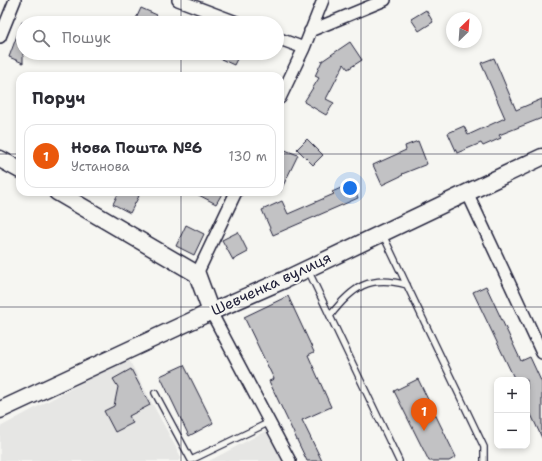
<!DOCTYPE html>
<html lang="uk">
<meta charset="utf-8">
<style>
body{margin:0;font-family:"Shantell Sans",sans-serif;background:#f7f7f7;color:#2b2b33}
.controls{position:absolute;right:12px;bottom:12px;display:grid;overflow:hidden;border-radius:8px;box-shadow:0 2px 6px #0003}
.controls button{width:36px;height:36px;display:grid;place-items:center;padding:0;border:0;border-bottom:1px solid #e1e1e2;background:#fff;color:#2b2b33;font:20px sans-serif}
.compass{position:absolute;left:446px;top:12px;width:36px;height:36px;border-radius:50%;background:#fff;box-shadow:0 2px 6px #0003;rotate:25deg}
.you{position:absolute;left:350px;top:188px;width:14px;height:14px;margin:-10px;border:3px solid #fff;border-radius:50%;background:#1a73e8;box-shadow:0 0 0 6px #1a73e833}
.badge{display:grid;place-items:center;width:26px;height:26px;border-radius:50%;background:#ea580c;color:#fff;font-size:13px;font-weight:700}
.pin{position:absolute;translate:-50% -33px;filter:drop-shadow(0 1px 2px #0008)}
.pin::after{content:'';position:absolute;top:21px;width:14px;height:12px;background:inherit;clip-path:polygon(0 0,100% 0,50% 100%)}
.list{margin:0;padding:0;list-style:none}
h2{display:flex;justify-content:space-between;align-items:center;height:52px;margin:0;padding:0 16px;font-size:17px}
h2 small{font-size:13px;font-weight:400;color:#7c7c81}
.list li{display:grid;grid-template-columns:26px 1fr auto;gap:12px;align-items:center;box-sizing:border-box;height:64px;margin:0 8px 8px;padding:0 8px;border:1px solid #e1e1e2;border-radius:12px}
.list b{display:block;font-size:15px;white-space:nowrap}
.list p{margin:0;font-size:13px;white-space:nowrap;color:#7c7c81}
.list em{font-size:13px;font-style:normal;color:#7c7c81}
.icon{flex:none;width:22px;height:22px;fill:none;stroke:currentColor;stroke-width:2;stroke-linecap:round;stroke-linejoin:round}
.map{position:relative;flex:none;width:542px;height:461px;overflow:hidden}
.search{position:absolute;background:#fff;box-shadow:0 2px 6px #0003;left:16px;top:16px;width:268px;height:44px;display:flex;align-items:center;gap:10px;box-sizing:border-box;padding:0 14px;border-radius:22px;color:#7c7c81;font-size:15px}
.panel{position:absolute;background:#fff;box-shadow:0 2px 6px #0003;left:16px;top:72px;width:268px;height:124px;border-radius:12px}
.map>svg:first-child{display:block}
.built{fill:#e6e6e4}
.building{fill:#c2c2c4;stroke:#22223b}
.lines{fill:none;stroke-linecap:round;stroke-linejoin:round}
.lane-casing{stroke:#22223b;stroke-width:8}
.street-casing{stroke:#22223b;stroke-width:14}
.secondary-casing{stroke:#22223b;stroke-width:19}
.lane{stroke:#f6f6f2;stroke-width:5.5}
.street{stroke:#f6f6f2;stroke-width:11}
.secondary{stroke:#f6f6f2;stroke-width:16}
.grid{fill:none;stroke:#22223b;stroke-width:1;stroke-opacity:0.55}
.labels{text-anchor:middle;stroke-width:4;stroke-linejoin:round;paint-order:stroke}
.street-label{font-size:15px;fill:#22223b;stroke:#f6f6f2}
</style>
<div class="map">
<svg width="542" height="461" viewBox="0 0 542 461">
<rect width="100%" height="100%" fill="#f6f6f2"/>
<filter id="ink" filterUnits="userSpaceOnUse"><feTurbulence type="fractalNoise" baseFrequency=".025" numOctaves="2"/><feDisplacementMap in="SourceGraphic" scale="8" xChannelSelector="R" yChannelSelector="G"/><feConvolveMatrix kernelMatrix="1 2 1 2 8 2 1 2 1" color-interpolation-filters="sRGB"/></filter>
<g filter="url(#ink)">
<path class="built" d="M128,358l54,101 -4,2h-178v-34z
M273,427l17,34h-81z"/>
<path class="building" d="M141,8l16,7 -3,8h-20z
M426,10l7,12 -14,9 -8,-12z
M22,22h1v41l-14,-6z
M350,42l12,18 -14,9 -4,-5 -18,35 8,4 -8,12 -22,-13 15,-24 -4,-2 7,-15z
M208,53h32l-6,12z
M494,58l22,52 26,-11v19l-43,17 2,3 -18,8 -2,-3 -24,10 -9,-20 16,-7 4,9 37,-17 -24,-55z
M307,139l16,16 -10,10 -16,-16z
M418,141l9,23 -25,10 1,1 -21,10 -9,-20 33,-15 -1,-4z
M285,150l13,5 -18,37v-30z
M352,183l6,15 -85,37 -11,-25 20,-9 6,13 46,-20 -2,-2z
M119,192h14l6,4 -9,17 -17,-9z
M193,192h30l-7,12z
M186,225l18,9 -10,21 -18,-9z
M238,232l10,20 -15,8 -11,-20z
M486,286l35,75 9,-4 12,26v55l-15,-32v-26h-12l-42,-88z
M288,296l26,56 -6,3 23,52 -29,13 20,41h-15l-38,-80 5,-2 -30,-62z
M184,365l29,58 -24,13 -29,-60z
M131,369l19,36 -21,11 4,7 -18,9 -11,-21 10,-5 4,-19 -5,-8z
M418,379l38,78 -7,4h-20l-35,-70z"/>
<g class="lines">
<defs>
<path id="lane" d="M383,235l101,212v14
M308,270l91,191
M330,316c22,-29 40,-42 77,-31
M155,393l36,67 79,-38"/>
<path id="street" d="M178,0l61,23
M310,31l75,-31
M0,37l15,-37
M277,38l27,10
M280,98l24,-50 19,-48
M467,192l75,161
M197,274l39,-82
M211,312l79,149"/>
<path id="secondary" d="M0,159l20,11
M57,192l140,82 14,38
M0,410l204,-95 80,-35 258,-123"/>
</defs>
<use href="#lane" class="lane-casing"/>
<use href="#street" class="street-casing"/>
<use href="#secondary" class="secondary-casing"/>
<use href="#lane" class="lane"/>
<use href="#street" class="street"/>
<use href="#secondary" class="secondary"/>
</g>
</g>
<path class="grid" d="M181,0v23M361,0v461M181,53v23M0,154h20M280,154h262M181,192v269M0,307h542"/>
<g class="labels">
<g class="street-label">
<text transform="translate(271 284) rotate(-25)" y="5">Шевченка вулиця</text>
</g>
</g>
</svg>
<div class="controls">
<button>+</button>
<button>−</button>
</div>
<svg class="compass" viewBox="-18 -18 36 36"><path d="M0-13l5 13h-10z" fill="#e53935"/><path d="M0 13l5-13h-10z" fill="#7c7c81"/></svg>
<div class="you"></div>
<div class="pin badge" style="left:424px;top:431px">1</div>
<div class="search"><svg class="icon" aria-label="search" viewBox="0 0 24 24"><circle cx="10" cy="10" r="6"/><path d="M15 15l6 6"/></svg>Пошук</div>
<section class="panel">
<h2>Поруч<small></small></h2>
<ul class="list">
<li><span class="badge">1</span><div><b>Нова Пошта №6</b><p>Установа</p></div><em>130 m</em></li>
</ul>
</section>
</div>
